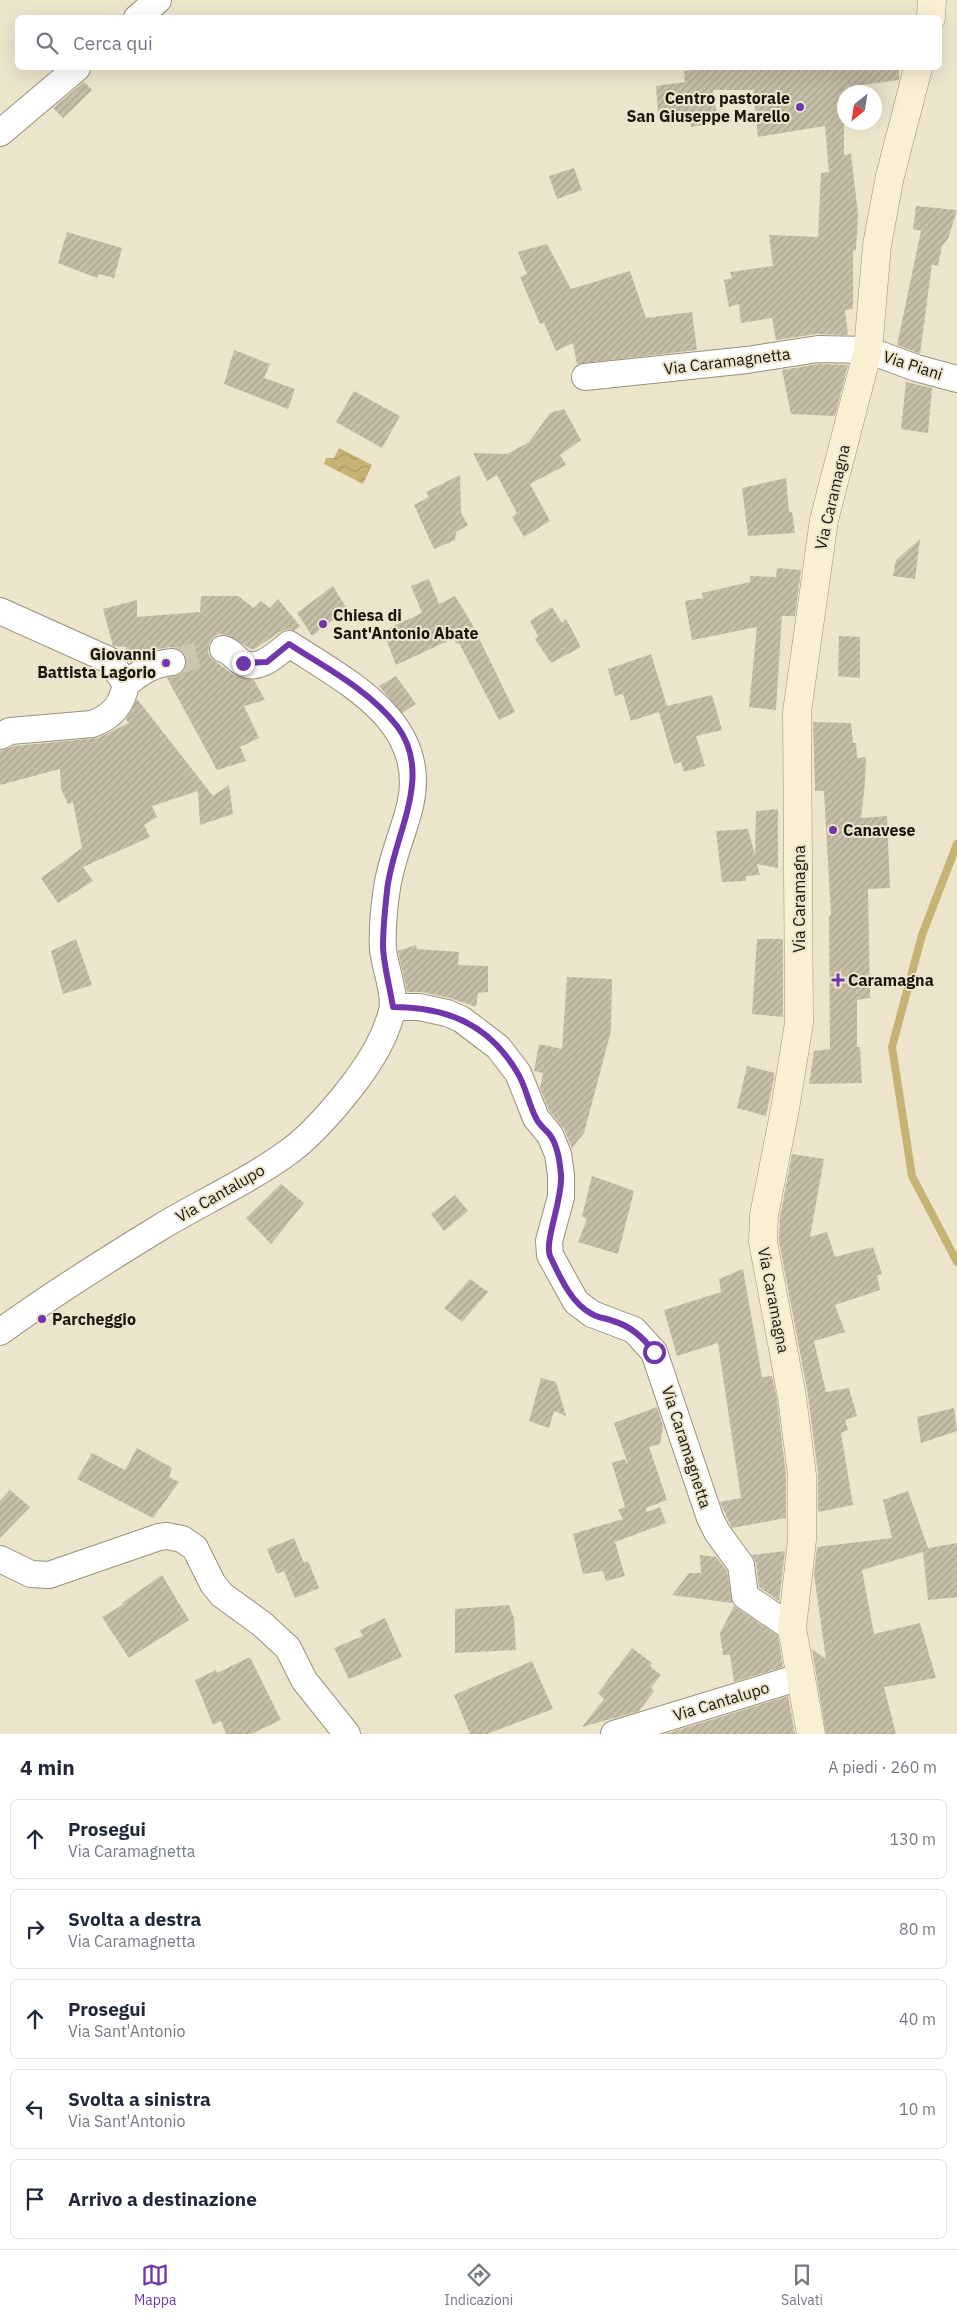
<!DOCTYPE html>
<html lang="it">
<meta charset="utf-8">
<style>
body{margin:0;font-family:"IBM Plex Sans",sans-serif;background:#f2f2f3;color:#1f2937}
.compass{position:absolute;left:837px;top:85px;width:45px;height:45px;border-radius:50%;background:#fff;box-shadow:0 5px 20px #0002;rotate:210deg}
.stop{position:absolute;width:15px;height:15px;margin:-11px;border:4px solid #7036ac;border-radius:50%;background:#fff}
.stop.end{background:#7036ac;border-color:#fff;box-shadow:0 1px 5px #0008}
.list{margin:0;padding:0;list-style:none}
h2{display:flex;justify-content:space-between;align-items:center;height:65px;margin:0;padding:0 20px;font-size:21px}
h2 small{font-size:16px;font-weight:400;color:#747a83}
.list li{display:grid;grid-template-columns:32px 1fr auto;gap:15px;align-items:center;box-sizing:border-box;height:80px;margin:0 10px 10px;padding:0 10px;border:1px solid #e0e1e3;border-radius:8px}
.list b{display:block;font-size:19px;white-space:nowrap}
.list p{margin:0;font-size:16px;white-space:nowrap;color:#747a83}
.list em{font-size:16px;font-style:normal;color:#747a83}
.icon{flex:none;width:28px;height:28px;fill:none;stroke:currentColor;stroke-width:2;stroke-linecap:round;stroke-linejoin:round}
.map{position:relative;flex:none;width:957px;height:1734px;overflow:hidden}
.search{position:absolute;background:#fff;box-shadow:0 5px 20px #0002;left:15px;right:15px;top:15px;height:55px;display:flex;align-items:center;gap:12px;box-sizing:border-box;padding:0 18px;border-radius:8px;color:#747a83;font-size:19px}
.sheet{height:515px;background:#fff}
nav{display:flex;justify-content:space-around;align-items:center;box-sizing:border-box;height:70px;border-top:1px solid #e0e1e3;background:#fff;font-size:14px;color:#747a83}
nav a{display:grid;justify-items:center;gap:2px}
nav .on{color:#7036ac}
.map>svg:first-child{display:block}
.water{fill:url(#water-waves)}
.lines{fill:none;stroke-linecap:round;stroke-linejoin:round}
.stream{stroke:#c6b273;stroke-width:8}
.building{fill:url(#building-hatch)}
.street-tunnel{stroke:#ccc6b0;stroke-width:26;stroke-dasharray:26 13;stroke-linecap:butt}
.street-casing{stroke:#98917b;stroke-width:28}
.secondary-casing{stroke:#98917b;stroke-width:29}
.street{stroke:#fff;stroke-width:26}
.secondary{stroke:#f9f0d4;stroke-width:28}
.route{stroke:#7036ac;stroke-width:6}
.poi-dot{fill:#7036ac;stroke:#ece5cc;stroke-width:2}
.labels{text-anchor:middle;stroke-width:4;stroke-linejoin:round;paint-order:stroke}
.poi-label{font-size:16px;font-weight:bold;fill:#19160e;stroke:#ece5cc;text-anchor:start}
.street-label{font-size:16px;fill:#19160e;stroke:#ece5cc}
</style>
<div class="map">
<svg width="957" height="1734" viewBox="0 0 957 1734">
<defs>
<pattern id="water-waves" width="16" height="10" patternUnits="userSpaceOnUse" patternTransform="scale(1.25)"><rect width="16" height="10" fill="#c6b273"/><path d="M0 5q4-4 8 0t8 0" fill="none" stroke="#aa9862"/></pattern>
<pattern id="building-hatch" width="6" height="6" patternUnits="userSpaceOnUse" patternTransform="scale(1.25)"><rect width="6" height="6" fill="#c6bea7"/><path d="M-1 1l2-2M0 6l6-6M5 7l2-2" fill="none" stroke="#aaa38f"/></pattern>
</defs>
<rect width="100%" height="100%" fill="#ece5cc"/>
<path class="water" d="M339,448l33,17 -9,19 -39,-20 2,-6h8z"/>
<g class="lines">
<path class="stream" d="M957,844l-35,91 -30,112 20,129 45,86"/>
</g>
<path class="building" d="M712,68h187v12l-45,6 1,6h-11v63l7,-1 7,60 -2,36h-3v59l-8,1 3,25 -32,-1 -40,6 -4,-22 -31,5 -2,-19 -10,3 -5,-27 8,-2 -2,-6 43,-6 -4,-31 49,2 3,-64 8,-1 -4,-46 -67,11 -5,-47h-40l5,32 -27,5 -1,-7 -17,1 -1,-7 -14,1 -2,-29 29,-4 -1,-11z
M84,82l8,8 -29,28 -10,-10z
M574,168l8,22 -25,9 -8,-23z
M916,206l41,4 -9,29 -6,7 -4,20 -6,-2 -12,90 -23,-9 24,-114 -8,-2z
M67,232l55,16 -8,30 -15,-4 -2,4 -39,-15z
M547,244l24,45 59,-18 16,47 46,-6 5,38 -120,14 -4,-21 -17,8 -12,-28 -4,1 -20,-47 7,-3 -9,-22z
M234,350l36,14 -6,14 31,11 -7,20 -64,-25z
M819,364l29,1 -13,51 -44,-2 -9,-44z
M906,382l26,6 -4,45 -27,-4z
M354,391l46,25 -18,32 -46,-26z
M564,409l17,31 -21,15 6,10 -36,19 20,37 -26,16 -12,-20 5,-4 -20,-38 -10,6 -14,-28 34,1 22,-12 21,-29z
M460,475l1,38 7,12 -12,7 -1,8 -21,9 -20,-44 15,-8 -3,-5z
M786,478l3,34h3l3,21 -47,3 -6,-48z
M920,539l-5,40 -22,-3 3,-16z
M777,568l24,2 -6,46h-13l-6,94 -27,-3 8,-80 -65,13 -7,-39 18,-3 -1,-5 48,-11v-6l26,1z
M429,579l10,25 16,-8 17,28 43,88 -16,8 -40,-77 -3,1 -2,-6 -58,27 -13,-34 39,-18 -11,-27z
M333,586l14,23 -35,27 -15,-23z
M201,596h37l16,12 7,-7 9,7 8,-9 22,27 -6,5 -7,-2 -7,3 -27,18 -26,-15 -8,-1 -6,4 -4,6 -1,9 4,6 23,17 19,4 11,20 -21,6 15,32 -19,9 6,14 -29,9 -50,-92 14,-4 5,-6 1,-8 -3,-7 -6,-5 -8,-1 -17,3 -16,8v-4h-11v-7l-13,-1 -10,-37 34,-9v17l63,-5z
M552,607l10,16 4,-4 15,28 -30,16 -16,-24 3,-3 -8,-15z
M839,636l21,1v41l-22,-2z
M651,654l16,52 45,-11 10,35 -26,6 9,30 -21,6 -3,-10 -7,2 -15,-52 -28,9 -8,-27 -8,2 -7,-27z
M396,676l20,28 -14,9 -23,-27z
M137,699l76,97 16,-11 4,29 -33,11 -2,-34 -46,15 5,11 -13,8 6,12 -67,30 10,14 -35,22 -17,-25 41,-30 -9,-46 -5,2 -7,-15 -1,-20 -60,16v-34l14,-5 84,-8 31,-15 -3,-4z
M813,722l38,1 2,20h3l1,15 9,-1 -1,26 -4,35 26,-2 3,72 -22,1 2,109 -13,2v47h3l2,36 -53,1 5,-33 16,-2 -1,-133h2l-7,-125h-9z
M778,809v59l-21,-4 3,11 -14,1v5l-24,1 -6,-51 32,-2 7,26 1,-44z
M76,939l16,46 -29,9 -12,-43z
M757,939h26v78l-31,-3z
M416,945l1,4 42,3 -1,13 30,1v26l-10,1 -2,14 -26,-9 -28,-6h-15l-9,-41z
M567,977l45,2 -1,52 -27,102 -12,15 -8,-19 -15,-19 -9,-22 3,-15 -9,-2 5,-27 23,5z
M747,1066l28,7 -9,43 -29,-8z
M792,1154l32,5 -14,78 17,-5 8,25 38,-10 9,27 -5,1 3,15 -45,15 10,27 -31,9 12,51 23,-4 8,28 -12,4 3,10 -7,3 12,72 -35,7v-39l-10,-78 -29,-154 1,-24z
M592,1176l42,15 -16,63 -40,-12 9,-23 -5,-3z
M281,1184l23,19 -33,41 -25,-26z
M455,1195l13,16 -24,20 -13,-17z
M743,1269l19,108 10,-1 5,23 9,77v42l-54,10 -12,-26 21,-4 -23,-155 -41,13 -13,-46 57,-18 -2,-13z
M470,1279l18,13 -26,30 -18,-14z
M541,1378l15,4 10,34 -12,-5 -5,17 -20,-7z
M657,1407l6,19 -3,18 -11,3 18,53 -21,8 1,4 13,-5 6,16 -51,19 10,34 -19,5 -3,-10 -20,3 -10,-40 50,-15 -5,-9 7,-3 -13,-44 12,-4 4,5 -14,-41z
M954,1408l3,23 -36,12 -4,-26z
M137,1448l35,20 -3,9 10,5 -26,36 -76,-39 15,-26 33,17z
M10,1490l20,17 -30,31v-37z
M908,1491l20,57 29,-5v54l-29,3 -5,-48 -61,18 12,64 46,-11 16,55 -52,9 12,47h-70l-14,-85 14,10 -12,-85 3,-27 75,-9 -9,-38z
M294,1538l10,25 4,-2 11,27 -24,10 -11,-27 -7,3 -10,-25z
M785,1551l-6,50 -20,-14 -3,-24 -4,-8z
M700,1555l16,2 11,14 5,32 -60,-8 17,-22h12z
M162,1575l27,45 -60,38 -27,-41 22,-13 -2,-1z
M509,1605l5,13 2,32 -61,3v-44z
M734,1606l44,30 5,31 -49,15 -4,-27h-7l-3,-22z
M385,1618l17,39 -53,22 -15,-31 29,-12 -3,-6z
M632,1648l20,15 -2,3 11,9 -10,13 3,3 -15,20 -57,16 22,-28 -6,-6z
M250,1657l31,63 -30,14h-25l-5,-13 -8,4 -18,-45 21,-10 1,3z
M532,1661l21,48 -66,25h-17l-16,-39z
M788,1696l7,38h-130z"/>
<g class="lines">
<path class="street-tunnel" d="M172,662l34,-9"/>
<defs>
<path id="street" d="M137,18l21,-18
M0,133l77,-65
M585,377l162,-17 71,-11 50,1 48,18 41,11
M0,611l109,49 17,24
M126,684c15,-12 26,-20 46,-22
M0,736l10,-5 82,-7c20,-7 30,-19 34,-40
M393,1007h26l28,6 14,6 37,28 20,26 18,45 14,17 8,19 3,21v22l-12,44 1,14 26,47 16,12 42,16 20,22 56,166 7,14 24,33 4,31 47,32
M0,1332c51,-37 105,-71 159,-104 43,-26 90,-47 131,-77 25,-19 46,-44 65,-69 17,-23 30,-44 37,-71 4,-16 -7,-44 -9,-61 -1,-19 1,-43 4,-62 4,-28 16,-54 23,-82 20,-84 -63,-124 -121,-162 -11,9 -30,28 -46,19 -8,-4 -11,-12 -20,-14
M0,1559l31,15 18,1 110,-38 8,-1 15,3 13,9 18,36 9,11 40,29 26,24 16,32 43,54
M614,1734l186,-57"/>
<path id="secondary" d="M931,18l1,-18
M811,1734l-19,-106 10,-88v-65l-10,-78 -29,-155 1,-27 21,-106 14,-86 -2,-311 27,-192 44,-170 9,-105 13,-69 28,-108"/>
</defs>
<use href="#street" class="street-casing"/>
<use href="#secondary" class="secondary-casing"/>
<use href="#street" class="street"/>
<use href="#secondary" class="secondary"/>
</g>
<g class="lines">
<path class="route" d="M243,663l24,-1 22,-18c37,24 80,46 108,82 38,50 -5,112 -10,165 -2,18 -4,38 -4,56 1,20 7,41 10,60 53,0 96,17 124,65 9,14 11,31 19,46 3,7 9,11 14,17 8,11 10,27 11,40 2,23 -17,67 -11,81 10,21 21,47 42,58 6,4 14,4 21,7 18,5 30,16 41,31"/>
</g>
<g class="poi-dot">
<circle cx="800" cy="107" r="5"/>
<circle cx="323" cy="624" r="5"/>
<circle cx="166" cy="663" r="5"/>
<circle cx="833" cy="830" r="5"/>
<path d="M835.5 972.5h5v5h5v5h-5v5h-5v-5h-5v-5h5z"/>
<circle cx="42" cy="1319" r="5"/>
</g>
<g class="labels">
<g class="poi-label">
<text x="790" y="104" text-anchor="end">Centro pastorale<tspan x="790" dy="18">San Giuseppe Marello</tspan></text>
<text x="333" y="621">Chiesa di<tspan x="333" dy="18">Sant'Antonio Abate</tspan></text>
<text x="156" y="660" text-anchor="end">Giovanni<tspan x="156" dy="18">Battista Lagorio</tspan></text>
<text x="843" y="836">Canavese</text>
<text x="848" y="986">Caramagna</text>
<text x="52" y="1325">Parcheggio</text>
</g>
<g class="street-label">
<text transform="translate(727 361) rotate(-7)" y="6">Via Caramagnetta</text>
<text transform="translate(913 365) rotate(18)" y="6">Via Piani</text>
<text transform="translate(832 497) rotate(-77)" y="6">Via Caramagna</text>
<text transform="translate(799 899) rotate(-90)" y="6">Via Caramagna</text>
<text transform="translate(220 1193) rotate(-30)" y="6">Via Cantalupo</text>
<text transform="translate(774 1300) rotate(79)" y="6">Via Caramagna</text>
<text transform="translate(687 1447) rotate(72)" y="6">Via Caramagnetta</text>
<text transform="translate(721 1701) rotate(-17)" y="6">Via Cantalupo</text>
</g>
</g>
</svg>
<svg class="compass" viewBox="-18 -18 36 36"><path d="M0-13l5 13h-10z" fill="#e53935"/><path d="M0 13l5-13h-10z" fill="#747a83"/></svg>
<div class="stop" style="left:654px;top:1352px"></div>
<div class="stop end" style="left:243px;top:663px"></div>
<div class="search"><svg class="icon" aria-label="search" viewBox="0 0 24 24"><circle cx="10" cy="10" r="6"/><path d="M15 15l6 6"/></svg>Cerca qui</div>
</div>
<section class="sheet">
<h2>4 min<small>A piedi · 260 m</small></h2>
<ul class="list">
<li><svg class="icon" aria-label="ahead" viewBox="0 0 24 24"><path d="M12 20V5M6 11l6-6 6 6"/></svg><div><b>Prosegui</b><p>Via Caramagnetta</p></div><em>130 m</em></li>
<li><svg class="icon" aria-label="right" viewBox="0 0 24 24"><path d="M7 20v-9h11M14 6l5 5-5 5"/></svg><div><b>Svolta a destra</b><p>Via Caramagnetta</p></div><em>80 m</em></li>
<li><svg class="icon" aria-label="ahead" viewBox="0 0 24 24"><path d="M12 20V5M6 11l6-6 6 6"/></svg><div><b>Prosegui</b><p>Via Sant'Antonio</p></div><em>40 m</em></li>
<li><svg class="icon" aria-label="left" viewBox="0 0 24 24"><path d="M17 20v-9H6M10 6l-5 5 5 5"/></svg><div><b>Svolta a sinistra</b><p>Via Sant'Antonio</p></div><em>10 m</em></li>
<li><svg class="icon" aria-label="arrive" viewBox="0 0 24 24"><path d="M6 21V4h12l-3 4 3 4H6"/></svg><div><b>Arrivo a destinazione</b></div></li>
</ul>
</section>
<nav>
<a class="on"><svg class="icon" aria-label="map" viewBox="0 0 24 24"><path d="M3 6l6-2 6 2 6-2v14l-6 2-6-2-6 2zM9 4v14M15 6v14"/></svg>Mappa</a>
<a><svg class="icon" aria-label="directions" viewBox="0 0 24 24"><path d="M12 3l9 9-9 9-9-9zM9 14v-3h6M13 9l2 2-2 2"/></svg>Indicazioni</a>
<a><svg class="icon" aria-label="saved" viewBox="0 0 24 24"><path d="M7 4h10v16l-5-4-5 4z"/></svg>Salvati</a>
</nav>
